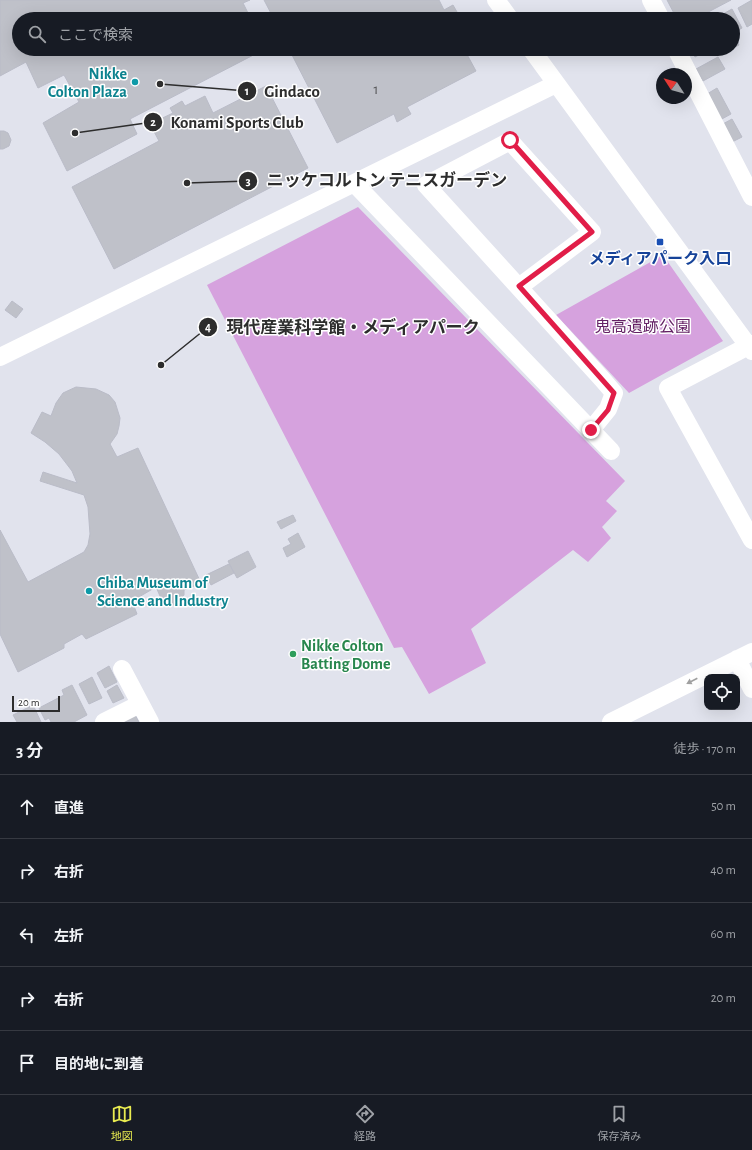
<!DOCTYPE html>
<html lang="ja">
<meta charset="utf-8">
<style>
body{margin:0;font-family:"Alegreya Sans","Noto Sans JP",sans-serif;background:#242831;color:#f1f3f6}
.controls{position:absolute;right:12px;bottom:12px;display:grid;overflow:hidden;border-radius:8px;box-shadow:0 4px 16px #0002}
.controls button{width:36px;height:36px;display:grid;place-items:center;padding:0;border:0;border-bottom:1px solid #363941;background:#171b24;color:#f1f3f6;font:20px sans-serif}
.compass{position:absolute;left:656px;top:68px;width:36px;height:36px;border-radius:50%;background:#171b24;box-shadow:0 4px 16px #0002;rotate:306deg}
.scale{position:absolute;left:12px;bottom:10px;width:48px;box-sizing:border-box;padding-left:4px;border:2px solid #2d2d2d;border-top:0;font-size:11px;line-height:14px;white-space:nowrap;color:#2d2d2d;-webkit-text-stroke:3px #fff;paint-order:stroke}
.stop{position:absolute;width:12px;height:12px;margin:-9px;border:3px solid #e11d48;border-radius:50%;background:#fff}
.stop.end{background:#e11d48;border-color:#fff;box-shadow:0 1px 4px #0008}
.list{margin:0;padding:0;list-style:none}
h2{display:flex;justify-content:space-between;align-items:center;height:52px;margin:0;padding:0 16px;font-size:17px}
h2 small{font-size:13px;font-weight:400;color:#9ea1a6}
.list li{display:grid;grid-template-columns:26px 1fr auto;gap:12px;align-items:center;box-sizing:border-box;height:64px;padding:0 16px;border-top:1px solid #363941}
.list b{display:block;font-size:15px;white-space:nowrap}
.list em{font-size:13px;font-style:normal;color:#9ea1a6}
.icon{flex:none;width:22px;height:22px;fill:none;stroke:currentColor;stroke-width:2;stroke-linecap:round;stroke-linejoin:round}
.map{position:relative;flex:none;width:752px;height:722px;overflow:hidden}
.search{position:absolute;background:#171b24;box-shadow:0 4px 16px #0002;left:12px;right:12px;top:12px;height:44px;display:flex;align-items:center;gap:10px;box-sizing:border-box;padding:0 14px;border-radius:22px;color:#9ea1a6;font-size:15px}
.sheet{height:372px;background:#171b24}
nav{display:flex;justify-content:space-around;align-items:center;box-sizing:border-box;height:56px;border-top:1px solid #363941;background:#171b24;font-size:11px;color:#9ea1a6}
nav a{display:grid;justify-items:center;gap:2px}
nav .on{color:#e9eb50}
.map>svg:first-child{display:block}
.green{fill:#d6a2de}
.building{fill:#bfc1c9;stroke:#babcc8}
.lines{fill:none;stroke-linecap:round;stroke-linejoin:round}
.minor{stroke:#fff;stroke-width:18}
.oneway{fill:#a0a0a0}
.route{stroke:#e11d48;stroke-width:5}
.culture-dot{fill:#0f9aa8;stroke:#fff;stroke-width:1.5}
.transit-dot{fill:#1a4fb4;stroke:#fff;stroke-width:1.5}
.leisure-dot{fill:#2e9e5b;stroke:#fff;stroke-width:1.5}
.labels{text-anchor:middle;stroke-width:3;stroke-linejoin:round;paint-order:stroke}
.number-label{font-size:14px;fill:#525254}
.culture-label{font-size:16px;font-weight:bold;fill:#0d838f;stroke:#fff;text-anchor:end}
.transit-label{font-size:16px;font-weight:bold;fill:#164399;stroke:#fff}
.park-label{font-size:16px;fill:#642265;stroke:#fff}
.leisure-label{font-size:16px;font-weight:bold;fill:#27864d;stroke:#fff;text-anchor:start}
.leader{fill:none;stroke:#2d2d2d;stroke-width:1.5}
.callout-dot{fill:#2d2d2d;stroke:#fff;stroke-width:1.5}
.mark-label{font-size:12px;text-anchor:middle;font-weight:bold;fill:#fff}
.callout-label{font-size:17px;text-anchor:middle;font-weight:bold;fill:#2d2d2d;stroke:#fff;stroke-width:3;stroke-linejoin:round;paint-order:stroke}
</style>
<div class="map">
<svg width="752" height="722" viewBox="0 0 752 722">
<rect width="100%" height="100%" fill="#e1e3ed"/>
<path class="green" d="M358,207l267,274 -19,20 11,10 -15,16 9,11 -23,24 -15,-12 -102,79 15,34 -57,31 -27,-47 -8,1 -187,-363z
M663,255l60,86 -94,52 -73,-78z"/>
<path class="building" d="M0,0h250l-7,3 8,16h-232v30h246l-135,70 7,15 -70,37 -24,-48 36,-21 -15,-27 -26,13 -12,-26 -26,14z
M264,0h175l5,10 9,-5 8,14h-187z
M667,0h64l-36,19h-18z
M752,0v24l-5,3 -9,-19z
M732,9l10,19 -9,5v-14h-19z
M735,36l4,9 -6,3v-11z
M289,49h175l12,22 -69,36 4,7 -14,8 -3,-8 -57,29z
M691,49h19l-15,8z
M718,57l7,12 -22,12 -7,-12z
M266,86l42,82 -194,101 -42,-82 87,-46 -9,-17 23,-11 -3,-5 12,-7 3,5 20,-10 8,17z
M717,88l14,26 -11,6 -13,-26z
M732,119l10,18 -12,6 -9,-18z
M0,131h4l4,2 3,7 -2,6 -6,3h-3z
M12,301l11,8 -7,9 -11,-8z
M76,387l20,2 13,6 6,7 5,16 -1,8 -2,8 -7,10 7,13 21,-9 63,135 -17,7v5l-9,10h-11l-8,-18 -24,14 5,13 -51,25 -4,-5 -18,10v4l-46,24 -18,-38v-104l28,52 56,-30 4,-7 2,-11 -2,-27 -4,-12 -44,-14 3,-9 34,11 -5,-12 -13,-17 -14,-12 -14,-9 11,-21 9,4 5,-13 7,-10z
M293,515l3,6 -15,8 -4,-7z
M298,533l7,14 -18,10 -4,-9 8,-4 -3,-5z
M248,551l8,16 -19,11 -9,-17z
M229,564l5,9 -23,12 -5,-10z
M109,666l8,16 -12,6 -8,-15z
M92,677l10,21 -13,6 -10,-20z
M72,685l15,30 -13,7h-23l-2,-4 -4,2 -6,-12 25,-13 -2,-5z
M117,685l7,13 -11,5 -6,-12z
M33,705l8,17h-24l-4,-7z
M135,715l4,7h-17z"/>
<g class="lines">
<path class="minor" d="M496,0l14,19
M651,0l10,19
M531,49l221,302
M676,49l76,148
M354,183l257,268
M519,287l73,-55 -82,-91 -84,44 176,194 12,14 -6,16 -17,21
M752,344l-84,44 84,152
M0,357l556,-273
M737,659l15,30
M122,669l28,53
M104,722l36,-18
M611,722l141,-70"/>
</g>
<defs><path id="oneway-solid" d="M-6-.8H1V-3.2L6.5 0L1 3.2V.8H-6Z"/></defs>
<use class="oneway" href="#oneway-solid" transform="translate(692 681) rotate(153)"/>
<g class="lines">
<path class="route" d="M510,140l82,92 -73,54 95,107 -6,17 -17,20"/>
</g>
<g class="culture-dot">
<circle cx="135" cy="82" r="4"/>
<circle cx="89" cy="591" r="4"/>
</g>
<rect class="transit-dot" x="656" y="238" width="8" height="8" rx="2"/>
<circle class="leisure-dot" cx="293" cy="654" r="4"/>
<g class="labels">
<g class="number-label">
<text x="376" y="94">1</text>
</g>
<g class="culture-label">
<text x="127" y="79">Nikke<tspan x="127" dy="18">Colton Plaza</tspan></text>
<text x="97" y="588" text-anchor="start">Chiba Museum of<tspan x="97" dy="18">Science and Industry</tspan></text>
</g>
<g class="transit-label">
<text x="660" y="264">メディアパーク入口</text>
</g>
<g class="park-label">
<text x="643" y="332">鬼高遺跡公園</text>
</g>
<g class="leisure-label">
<text x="301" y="651">Nikke Colton<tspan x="301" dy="18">Batting Dome</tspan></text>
</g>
</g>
<path class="leader" d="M160 84L247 91M75 133L153 122M187 183L248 181M161 365L208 327"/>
<g class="callout-dot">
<circle cx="160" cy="84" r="4"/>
<circle cx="75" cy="133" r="4"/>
<circle cx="187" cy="183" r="4"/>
<circle cx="161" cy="365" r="4"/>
<circle cx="247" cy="91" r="10"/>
<circle cx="153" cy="122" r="10"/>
<circle cx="248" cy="181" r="10"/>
<circle cx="208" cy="327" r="10"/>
</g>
<g class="mark-label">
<text x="247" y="95">1</text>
<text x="153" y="126">2</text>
<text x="248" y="185">3</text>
<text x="208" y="331">4</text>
</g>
<g class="callout-label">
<text x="292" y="97">Gindaco</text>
<text x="237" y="128">Konami Sports Club</text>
<text x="387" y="186">ニッケコルトン テニスガーデン</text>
<text x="353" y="333">現代産業科学館・メディアパーク</text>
</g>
</svg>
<div class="controls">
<button><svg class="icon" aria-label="locate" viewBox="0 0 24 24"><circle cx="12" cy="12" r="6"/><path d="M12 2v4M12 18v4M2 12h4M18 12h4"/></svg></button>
</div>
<svg class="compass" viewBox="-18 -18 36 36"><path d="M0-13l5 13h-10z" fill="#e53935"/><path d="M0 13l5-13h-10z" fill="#9ea1a6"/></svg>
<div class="scale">20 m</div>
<div class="stop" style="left:510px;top:140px"></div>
<div class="stop end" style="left:591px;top:430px"></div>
<div class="search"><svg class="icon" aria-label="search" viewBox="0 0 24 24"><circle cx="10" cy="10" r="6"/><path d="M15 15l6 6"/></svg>ここで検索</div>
</div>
<section class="sheet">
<h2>3 分<small>徒歩 · 170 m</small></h2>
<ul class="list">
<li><svg class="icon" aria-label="ahead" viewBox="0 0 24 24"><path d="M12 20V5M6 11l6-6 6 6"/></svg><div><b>直進</b></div><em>50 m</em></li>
<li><svg class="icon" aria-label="right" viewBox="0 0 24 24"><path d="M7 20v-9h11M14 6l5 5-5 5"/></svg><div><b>右折</b></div><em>40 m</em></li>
<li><svg class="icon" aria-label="left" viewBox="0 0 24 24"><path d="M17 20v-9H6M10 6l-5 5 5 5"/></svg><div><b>左折</b></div><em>60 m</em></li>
<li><svg class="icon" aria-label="right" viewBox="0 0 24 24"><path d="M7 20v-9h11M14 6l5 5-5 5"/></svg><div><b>右折</b></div><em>20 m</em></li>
<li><svg class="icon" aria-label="arrive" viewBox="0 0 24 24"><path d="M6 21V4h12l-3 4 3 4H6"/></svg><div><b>目的地に到着</b></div></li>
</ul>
</section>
<nav>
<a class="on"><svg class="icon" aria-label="map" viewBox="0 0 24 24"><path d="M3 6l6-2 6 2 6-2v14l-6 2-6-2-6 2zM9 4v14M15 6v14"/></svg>地図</a>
<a><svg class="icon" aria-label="directions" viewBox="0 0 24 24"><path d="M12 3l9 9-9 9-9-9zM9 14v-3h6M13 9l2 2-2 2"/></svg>経路</a>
<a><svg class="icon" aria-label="saved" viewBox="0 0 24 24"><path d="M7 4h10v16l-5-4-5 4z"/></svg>保存済み</a>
</nav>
